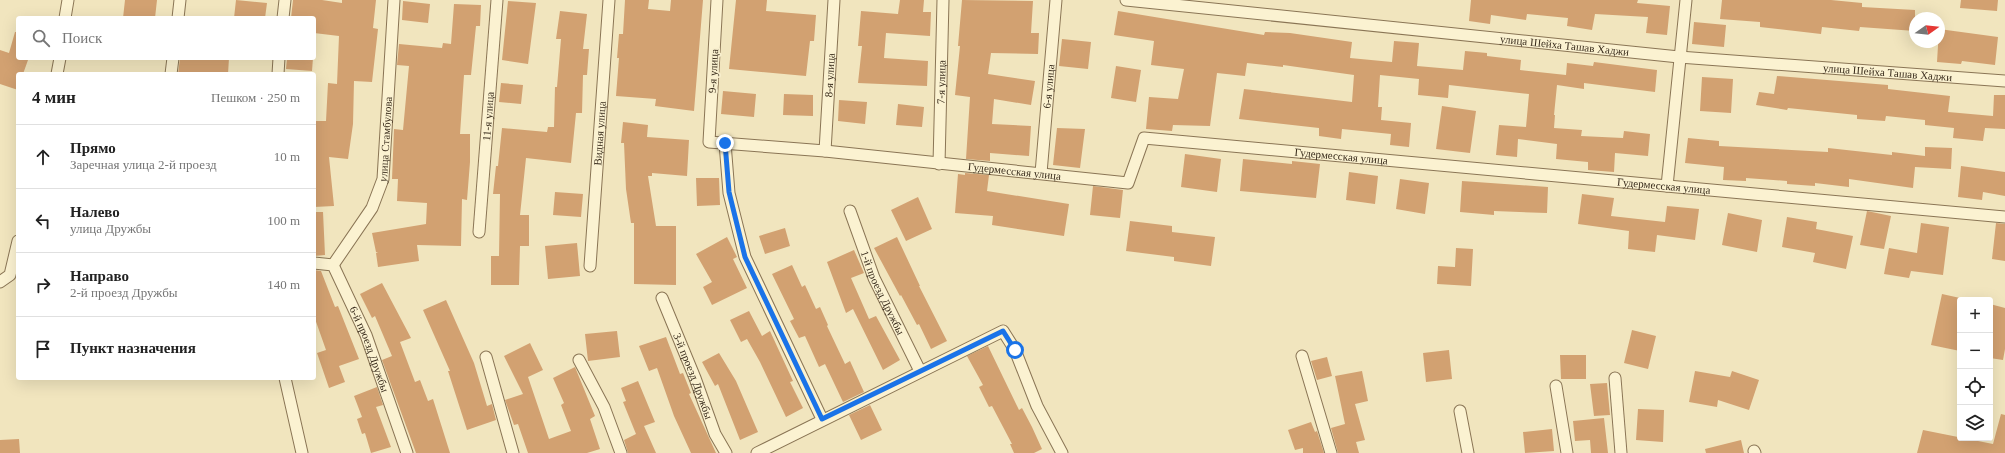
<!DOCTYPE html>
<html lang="ru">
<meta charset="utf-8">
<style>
body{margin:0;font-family:Georgia,serif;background:#f2f2f2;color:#222}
.controls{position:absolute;right:12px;bottom:12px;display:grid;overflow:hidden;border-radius:4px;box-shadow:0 4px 16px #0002}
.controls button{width:36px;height:36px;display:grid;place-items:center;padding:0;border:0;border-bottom:1px solid #e0e0e0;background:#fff;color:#222;font:20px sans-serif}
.compass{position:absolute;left:1909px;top:12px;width:36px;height:36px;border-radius:50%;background:#fff;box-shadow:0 4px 16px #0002;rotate:75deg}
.stop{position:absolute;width:12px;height:12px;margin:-9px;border:3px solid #1a73e8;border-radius:50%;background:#fff}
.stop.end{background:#1a73e8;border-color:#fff;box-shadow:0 1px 4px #0008}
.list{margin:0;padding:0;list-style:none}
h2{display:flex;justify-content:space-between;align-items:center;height:52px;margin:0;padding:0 16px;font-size:17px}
h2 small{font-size:13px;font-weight:400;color:#767676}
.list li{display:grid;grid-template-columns:26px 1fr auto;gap:12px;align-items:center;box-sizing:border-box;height:64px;padding:0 16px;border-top:1px solid #e0e0e0}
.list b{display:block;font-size:15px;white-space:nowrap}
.list p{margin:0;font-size:13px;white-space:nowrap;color:#767676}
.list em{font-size:13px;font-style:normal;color:#767676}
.icon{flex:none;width:22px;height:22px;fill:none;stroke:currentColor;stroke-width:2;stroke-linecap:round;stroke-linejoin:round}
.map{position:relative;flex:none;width:2005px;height:453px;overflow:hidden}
.search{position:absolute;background:#fff;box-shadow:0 4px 16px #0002;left:16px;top:16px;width:300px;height:44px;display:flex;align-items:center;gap:10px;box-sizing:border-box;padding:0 14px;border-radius:4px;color:#767676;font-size:15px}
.panel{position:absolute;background:#fff;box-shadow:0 4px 16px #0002;left:16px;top:72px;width:300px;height:308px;border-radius:4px}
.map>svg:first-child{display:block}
.building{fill:#d2a171}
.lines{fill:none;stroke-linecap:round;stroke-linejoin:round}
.street-casing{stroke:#8a7555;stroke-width:13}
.street{stroke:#fbf2d1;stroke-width:11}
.route{stroke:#1a73e8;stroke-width:5}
.labels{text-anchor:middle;stroke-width:3.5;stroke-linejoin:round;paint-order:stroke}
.street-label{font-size:11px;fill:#382b1b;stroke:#f8efce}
</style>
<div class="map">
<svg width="2005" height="453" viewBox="0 0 2005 453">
<rect width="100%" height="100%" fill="#f1e5be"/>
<path class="building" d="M125,0h32l-2,18h-32z
M236,0l31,3 -2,15h-31z
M293,0h29l20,3v-3h34l-3,28 5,1 -6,53 -18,-1 -1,43 -5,35 -19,-2 5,49 -20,1v-86h12l2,-38 9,1 2,-48 -25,-3v-15h-23z
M625,0h24l-1,9 22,2 1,-11h32l-9,111 -39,-5 1,-7 -40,-3 3,-38h-2l2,-24h4z
M736,0h31l-1,11 50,4 -2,26h-4l-4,35 -77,-7z
M900,0h24l-1,12h8l-1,24 -44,-3 -2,25 44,3 -1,25 -69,-3 4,-37h-4l3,-35 37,3z
M962,0l71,1 -2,32h8l-1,21 -47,-1 -3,21 47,7 -4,24 -37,-6 -2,25 39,2 -2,30 -39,-3v8l-24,-2 4,-62 -15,-2 5,-49h-2z
M1471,0h167l-1,3 33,3 -3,29 -21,-2 2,-16 -53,-3 -3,16 -25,-4 1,-8 -41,-4 -1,6 -35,-5 -1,9 -21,-3z
M1722,0h109l31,3v4l53,3v21l-55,-4 -1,4 -37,-4 -1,7 -61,-7v-5l-40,-3z
M1961,0h37l-1,11 -37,-3z
M403,1l27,3 -2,19 -26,-3z
M508,1l28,2 -8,61 -26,-4z
M454,4l27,1 -1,21h-4l-5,49h-7l-4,59h10v28l-3,38 -5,-1 -1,47 -44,-1 2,16 -41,6 -2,-14 2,-1h-2l-4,-19 54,-9 1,-21 -30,-2 1,-22h-6l2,-50 9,1 6,-64 -12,-1 2,-21 43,4 1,-5 8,1z
M560,11l27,3 -4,35h6l-2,26h-4l-1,38h-6l-5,50 -45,-5 -6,57h9v31h-9l-1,39h-28v-29h8l1,-62h-7l3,-28h2l4,-38 45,4 1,-5h6l1,-40h2l4,-48h-5z
M1118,11l146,24 1,-3 25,1 62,9 -2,16 42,4 2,-21 25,2 -2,23 46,4 2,-19 22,2v3l34,4 -1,10 46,5 1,-12 26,3 1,-4 63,8 -2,22 -71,-9v6l-27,-4 -3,30h1l-1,13 28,2 -1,6 42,2 1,-7 26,3 -2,22 -33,-3 -1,19 -26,-2v-8l-32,-3 1,-15 -39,-5 -1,18 -21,-2 3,-30 27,2 3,-33 -80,-9 -1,13 -30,-3 1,-16 -39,-4 -2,32h4l-1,13 30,3 -2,24 -19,-2 1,-11 -49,-5 -1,10 -22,-3v-8l-80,-9 5,-30 108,13 2,-27 -71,-10v2l-36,-4 -2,13 -28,-3 -7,53 -37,-1 -1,6 -26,-2 3,-32 29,2 6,-30 -33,-4 3,-24 -40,-6z
M1694,22l32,3 -2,22 -32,-3z
M1939,29l59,8 -3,28 -33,-4 -1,3 -24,-2z
M15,32h3v26l10,2 -5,14h-5v16l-18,-6v-34l9,3z
M1062,39l29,3 -3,27 -29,-3z
M180,58h49l-1,16h-50z
M287,58h26l-1,13 -26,-2z
M1116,66l25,4 -5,32 -25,-4z
M1777,76l111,9v4l62,7 -2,16 45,4 1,-21h11v34l-20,-1 -2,13 -30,-3 1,-10 -29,-3v-5l-39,-4 -1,5 -28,-2v-4l-69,-7 -1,2 -31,-5 3,-13 15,2z
M1702,77l31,2 -2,34 -31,-2z
M501,83l22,2 -2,19 -22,-2z
M723,91l33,3 -2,23 -33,-3z
M784,94l29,1v21l-30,-1z
M839,100l28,2 -2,22 -27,-3z
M898,104l26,3 -2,20 -26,-2z
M1442,106l34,5 -6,42 -34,-4z
M623,122l25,3 -1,12 42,3 -2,36 -35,-3v3h-4l8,50h20v59l-42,-1v-61h-3l-5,-34 -2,-46h-3z
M1057,128l28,1 -5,39 -27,-3z
M1688,138l31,3v5l109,6v-4l64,7v-3l33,4v-9l27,1 -1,21 -36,-2 -2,21 -64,-9v8l-34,-4v3l-28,-2v-3l-41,-3v3l-23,-1 1,-13 -39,-4z
M1185,154l36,5 -4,33 -36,-5z
M1243,159l49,5v-3l28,3 -4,34 -76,-7z
M1961,166l44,6v24l-22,-4 -1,8 -24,-3z
M1349,172l29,4 -3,28 -29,-4z
M965,173l24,2 -2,16 82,13 -5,32 -72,-11 1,-9 -38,-3 3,-39 7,1z
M696,178h23l1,27 -23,1z
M1400,179l29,4 -4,31 -29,-5z
M1462,181l86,6 -1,26 -53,-2v4l-34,-3z
M1093,186l30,4 -3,28 -30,-3z
M555,192l28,2 -2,23 -28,-2z
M1582,194l32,4 -3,18 54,6 2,-16 32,3 -4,31 -38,-5 -2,17 -27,-3 1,-18 -51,-7z
M918,197l14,32 -26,12 -15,-31z
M1867,211l24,5 -7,33 -24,-4z
M314,212h9l2,43 -11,1z
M1728,213l34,7 -5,32 -35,-7z
M1787,217l30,5 -1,7 37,7 -7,33 -33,-7 2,-9 -33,-6z
M1130,221l42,5v6l43,5 -4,29 -37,-5v-4l-48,-6z
M1921,223l28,4 -6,48 -32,-4 -2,7 -25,-4 5,-26 28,5z
M1996,223l9,1v37l-13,-2z
M785,228l5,18 -25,8 -6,-18z
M727,237l10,20 -4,2 14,29 -35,17 -9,-18 9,-5 -16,-28z
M897,237l23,49h-1l28,55 -16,8 -12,-25 -2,1 -16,-30 -1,1 -26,-48z
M577,243l3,33 -32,3 -3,-33z
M1456,248l17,1 -2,37 -34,-2 1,-18 17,1z
M854,250l10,23 -13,5 18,41 7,-3 24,44 -17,10 -30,-61 -7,4 -19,-51z
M792,265l10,22 3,-2 11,24 4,-2 8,18 -1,1 18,38 5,-3 14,31 -21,10 -18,-38 -6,3 -14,-31 -6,2 -9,-17 4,-2 -22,-45z
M314,270l7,1 14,36 3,-1 21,53 -20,7 6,16 -16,6 -12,-35 9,-3 -12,-34z
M382,283l29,55 -11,4 15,40 5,-2 8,21 5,-2 17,54h-34l-34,-93 10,-4 -17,-40 -3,2 -12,-24z
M1942,294l18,4v53l-29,-6z
M446,300l28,63 13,43 5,-2 4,16 -29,10 -19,-59h2l-27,-61z
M1990,304l15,4v41l-2,11 -13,-2z
M749,311l13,25 8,-5 23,50 -3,1 13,26 -17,9 -26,-55 -13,-23 -6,3 -11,-22z
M1632,330l24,6 -8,33 -24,-6z
M617,331l3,26 -32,4 -3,-27z
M666,337l14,37 3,-1 8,20 -2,1 27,59h-25l-17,-37 -17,-48 -8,3 -10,-25z
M530,343l13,27 -15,7 21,62 22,-8 -10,-26 3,-2 -11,-25 22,-11 20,49 -5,3 10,30 -13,4h-59l-10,-29 -4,1 -9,-25 18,-6 -19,-38z
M988,346l31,64 3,-2 10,19 10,22 -8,4h-20l-4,-9h2l-20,-38 -3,1 -10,-20 4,-2 -16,-29z
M1449,350l3,29 -26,3 -3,-29z
M719,353l17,28 22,51 -18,8 -22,-56 -3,2 -13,-24z
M1560,355h26v24h-25z
M1327,357l5,19 -15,4 -6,-19z
M1362,371l6,30 -13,3 10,36 -9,2 3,11h-21l-7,-25 14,-4 -10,-48z
M1695,371l35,6 2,-6 27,9 -10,30 -31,-10 -1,7 -28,-5z
M638,381l17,41 -11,4 12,27h-28l-4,-13 12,-6 -13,-32 3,-1 -5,-13z
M1607,383l3,32 -16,1 -4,-32z
M377,387l6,18 -7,2 15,40 -20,6 -6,-20 -3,1 -5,-15 5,-2 -8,-21z
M870,405l12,25 -21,10 -12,-25z
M1638,409l26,1 -1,32 -27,-2z
M2001,414l4,1v38h-88l6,-23 70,14z
M1604,418l4,35h-17l-1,-13 -15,1 -2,-20z
M1311,422l4,10 2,-1 7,22h-21v-5l-8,2 -7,-20z
M1552,429l2,22 -29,2 -2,-21z
M19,439l1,14h-20v-13z
M1741,440l3,13h-38l-1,-4z"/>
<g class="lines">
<defs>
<g id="street">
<path id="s1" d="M717,0l-8,142 116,9 303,32 16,-45 861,79"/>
<path id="s2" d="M1126,0l553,57 326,24"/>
<path d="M65,18l3,-18"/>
<path d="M178,18l2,-18"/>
<path d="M283,18l2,-18"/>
<path d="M57,74l3,-16"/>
<path d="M171,74l2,-16"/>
<path d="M278,74l1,-16"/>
<path d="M725,143l4,50 16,64 77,162"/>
<path id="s3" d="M825,151l9,-151"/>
<path id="s4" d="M939,164l4,-164"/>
<path id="s5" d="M1041,173l15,-173"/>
<path d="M1667,186l19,-186"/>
<path id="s6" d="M850,211l24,67 46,93"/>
<path id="s7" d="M479,232l18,-232"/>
<path id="s8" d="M314,263l19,2 33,70 41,118"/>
<path id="s9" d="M333,265l39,-57 11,-29 11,-179"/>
<path id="s10" d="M590,266l19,-266"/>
<path d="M0,282l10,-7 8,-34"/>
<path id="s11" d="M662,298l33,80 20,56 11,19"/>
<path d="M1302,356l29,97"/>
<path d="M486,357l27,96"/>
<path d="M579,360l25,47 17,46"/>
<path d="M285,378l17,75"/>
<path d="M1615,378l6,75"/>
<path d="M1556,386l11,67"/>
<path d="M1460,411l8,42"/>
<path d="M1754,451l1,2"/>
<path d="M757,453l246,-122 12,19 22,56 25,47"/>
</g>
</defs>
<use href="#street" class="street-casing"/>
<use href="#street" class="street"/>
</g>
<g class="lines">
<path class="route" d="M725,143l4,49 16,65 77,162 181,-88 12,19"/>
</g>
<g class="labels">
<g class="street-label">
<text dy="4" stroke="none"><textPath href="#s2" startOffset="441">улица Шейха Ташав Хаджи</textPath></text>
<text transform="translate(713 71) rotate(-87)" y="4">9-я улица</text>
<text dy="4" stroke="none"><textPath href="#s2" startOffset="765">улица Шейха Ташав Хаджи</textPath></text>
<text dy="4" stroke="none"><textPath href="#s3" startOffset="76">8-я улица</textPath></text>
<text dy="4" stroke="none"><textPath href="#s4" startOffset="82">7-я улица</textPath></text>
<text dy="4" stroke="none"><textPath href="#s5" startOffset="87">6-я улица</textPath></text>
<text dy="4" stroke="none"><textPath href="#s7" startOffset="116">11-я улица</textPath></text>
<text dy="4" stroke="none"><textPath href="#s10" startOffset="133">Видная улица</textPath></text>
<text dy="4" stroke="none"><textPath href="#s9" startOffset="140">улица Стамбулова</textPath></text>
<text dy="4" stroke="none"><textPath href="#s1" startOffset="809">Гудермесская улица</textPath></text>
<text dy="4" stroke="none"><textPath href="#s1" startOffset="449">Гудермесская улица</textPath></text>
<text dy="4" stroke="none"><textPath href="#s1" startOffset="1133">Гудермесская улица</textPath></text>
<text dy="4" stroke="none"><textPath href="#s6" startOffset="88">1-й проезд Дружбы</textPath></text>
<text dy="4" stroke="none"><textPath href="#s8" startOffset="111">6-й проезд Дружбы</textPath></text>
<text dy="4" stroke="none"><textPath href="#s11" startOffset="84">3-й проезд Дружбы</textPath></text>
</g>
</g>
</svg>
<div class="controls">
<button>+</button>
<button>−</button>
<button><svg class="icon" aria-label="locate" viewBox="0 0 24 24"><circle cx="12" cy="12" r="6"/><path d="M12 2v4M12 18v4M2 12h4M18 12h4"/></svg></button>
<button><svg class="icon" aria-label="layers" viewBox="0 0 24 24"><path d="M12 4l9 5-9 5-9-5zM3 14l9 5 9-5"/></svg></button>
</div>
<svg class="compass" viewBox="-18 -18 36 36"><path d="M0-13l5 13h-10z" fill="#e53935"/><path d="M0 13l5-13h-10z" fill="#767676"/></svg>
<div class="stop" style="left:1015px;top:350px"></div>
<div class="stop end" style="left:725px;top:143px"></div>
<div class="search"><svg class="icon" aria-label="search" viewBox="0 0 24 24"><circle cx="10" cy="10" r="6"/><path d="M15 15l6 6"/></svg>Поиск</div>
<section class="panel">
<h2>4 мин<small>Пешком · 250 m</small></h2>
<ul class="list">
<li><svg class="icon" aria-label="ahead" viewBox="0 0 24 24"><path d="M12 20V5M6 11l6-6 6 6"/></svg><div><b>Прямо</b><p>Заречная улица 2-й проезд</p></div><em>10 m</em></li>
<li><svg class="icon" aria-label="left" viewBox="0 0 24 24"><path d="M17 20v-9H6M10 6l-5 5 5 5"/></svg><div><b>Налево</b><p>улица Дружбы</p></div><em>100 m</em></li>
<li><svg class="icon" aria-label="right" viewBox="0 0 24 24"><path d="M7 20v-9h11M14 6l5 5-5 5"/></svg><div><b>Направо</b><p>2-й проезд Дружбы</p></div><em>140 m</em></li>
<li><svg class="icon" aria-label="arrive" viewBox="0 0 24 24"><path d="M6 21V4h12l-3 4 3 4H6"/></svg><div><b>Пункт назначения</b></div></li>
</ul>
</section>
</div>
